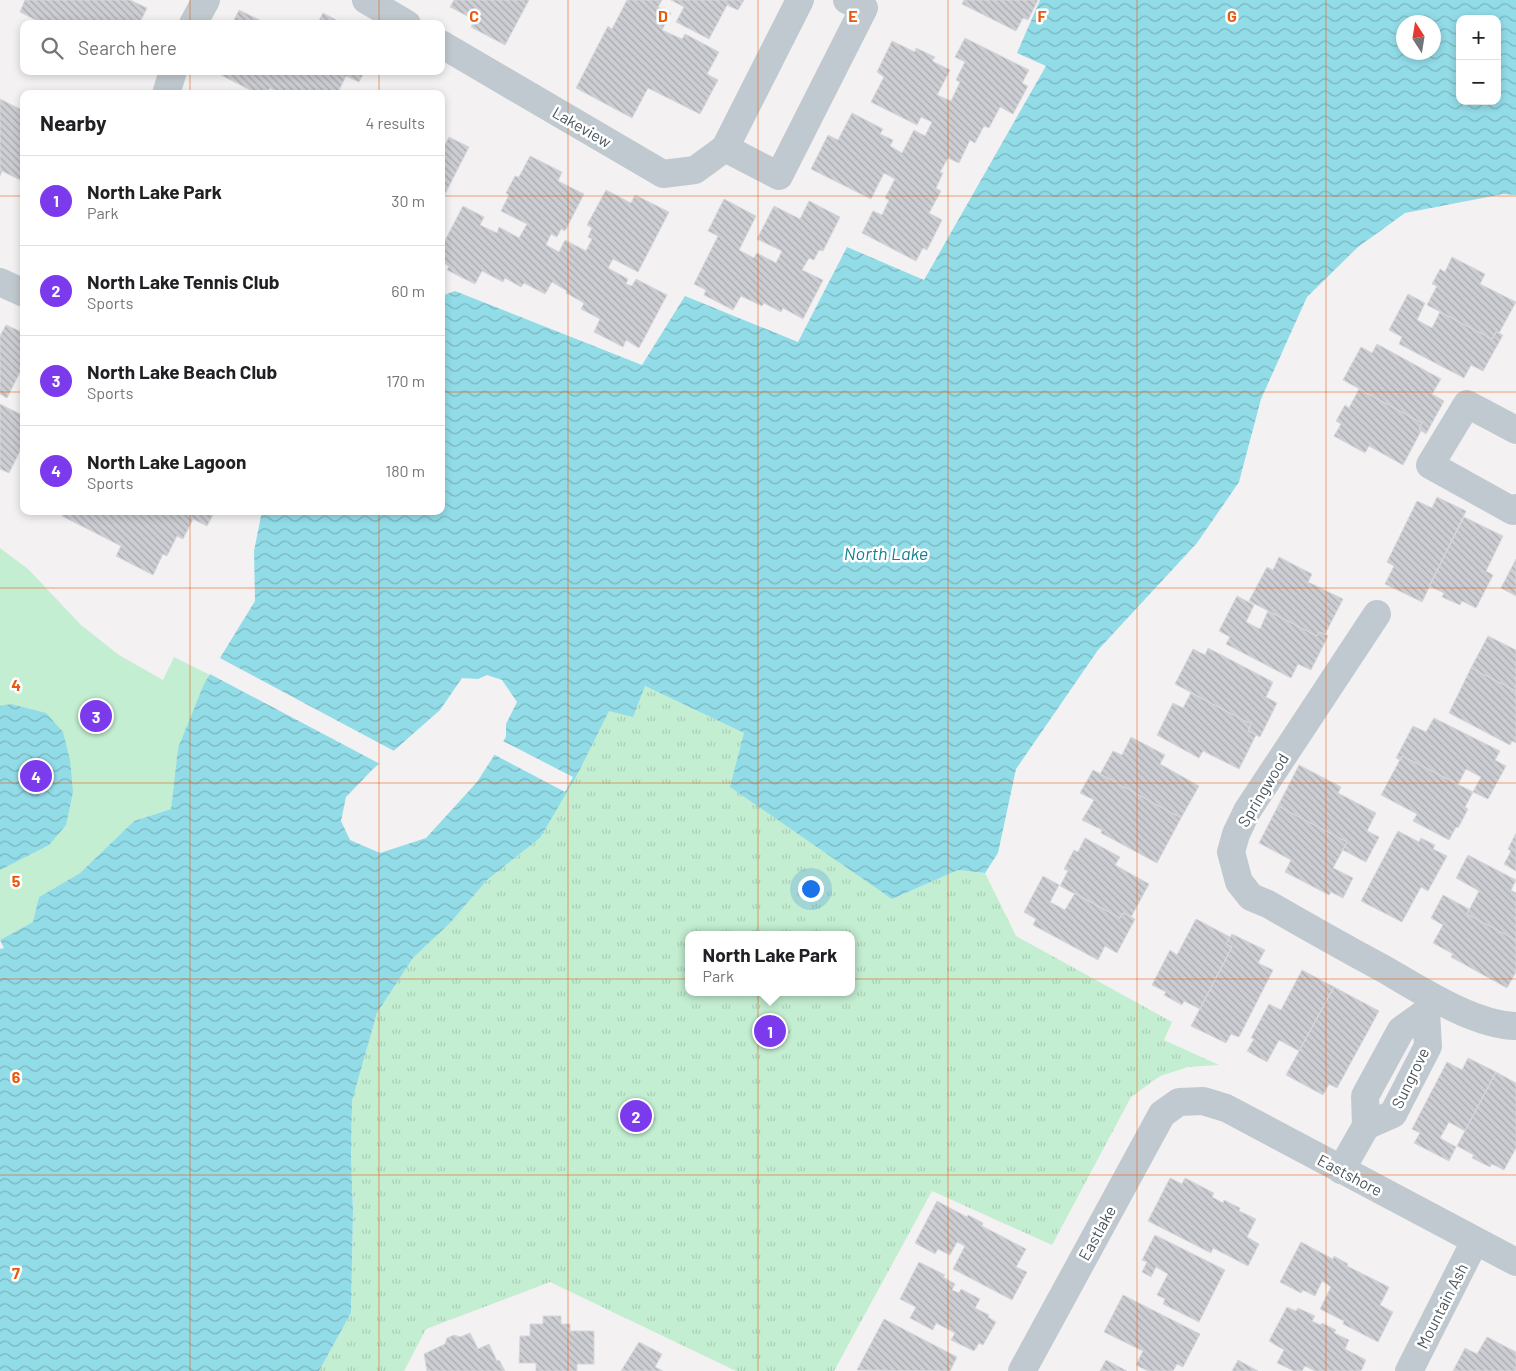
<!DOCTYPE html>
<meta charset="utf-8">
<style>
body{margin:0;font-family:Barlow,sans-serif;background:#f6f6f6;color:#202124}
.controls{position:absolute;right:15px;top:15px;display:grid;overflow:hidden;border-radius:10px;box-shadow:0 2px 8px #0003}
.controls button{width:45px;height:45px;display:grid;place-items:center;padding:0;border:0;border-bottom:1px solid #e0e0e0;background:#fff;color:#202124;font:25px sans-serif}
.compass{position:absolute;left:1396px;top:15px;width:45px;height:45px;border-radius:50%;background:#fff;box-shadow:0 2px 8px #0003;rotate:348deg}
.you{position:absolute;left:810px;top:888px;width:18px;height:18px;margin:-12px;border:4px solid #fff;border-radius:50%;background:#1a73e8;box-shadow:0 0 0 8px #1a73e833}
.badge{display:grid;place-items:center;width:32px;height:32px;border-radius:50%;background:#7c3aed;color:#fff;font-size:16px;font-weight:700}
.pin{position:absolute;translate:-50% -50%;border:2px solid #fff;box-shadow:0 1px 5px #0006}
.popup{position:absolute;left:685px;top:931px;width:170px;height:65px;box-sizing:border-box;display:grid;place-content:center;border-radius:10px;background:#fff;filter:drop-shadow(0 1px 4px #0005);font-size:16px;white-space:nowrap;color:#757577}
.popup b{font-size:19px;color:#202124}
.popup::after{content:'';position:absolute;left:50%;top:100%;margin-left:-10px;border:10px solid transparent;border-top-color:#fff}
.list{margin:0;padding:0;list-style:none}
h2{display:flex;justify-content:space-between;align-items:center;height:65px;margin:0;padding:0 20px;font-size:21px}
h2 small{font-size:16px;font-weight:400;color:#757577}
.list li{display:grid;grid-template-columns:32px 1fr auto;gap:15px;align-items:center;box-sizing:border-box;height:90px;padding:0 20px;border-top:1px solid #e0e0e0}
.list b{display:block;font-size:19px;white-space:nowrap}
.list p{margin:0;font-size:16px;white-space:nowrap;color:#757577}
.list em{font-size:16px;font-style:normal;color:#757577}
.icon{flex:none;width:28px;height:28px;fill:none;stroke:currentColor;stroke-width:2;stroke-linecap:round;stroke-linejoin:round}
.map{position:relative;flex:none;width:1516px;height:1371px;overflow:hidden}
.search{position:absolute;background:#fff;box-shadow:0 2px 8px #0003;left:20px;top:20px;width:425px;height:55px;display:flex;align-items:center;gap:12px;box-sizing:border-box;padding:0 18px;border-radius:10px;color:#757577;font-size:19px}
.panel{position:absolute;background:#fff;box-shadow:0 2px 8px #0003;left:20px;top:90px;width:425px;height:425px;border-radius:10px}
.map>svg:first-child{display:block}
.grass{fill:#c3eed1}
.park{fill:url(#park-tufts);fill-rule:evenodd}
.water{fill:url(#water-waves);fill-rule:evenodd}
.pier{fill:#f3f1f2}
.building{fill:url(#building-back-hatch);stroke:#d6d8dc}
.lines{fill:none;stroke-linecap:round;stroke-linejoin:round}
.minor{stroke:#c0c9cf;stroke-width:28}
.grid{fill:none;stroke:#e8590c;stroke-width:1;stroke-opacity:0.55}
.labels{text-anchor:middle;stroke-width:5;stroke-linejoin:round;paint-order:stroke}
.street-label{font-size:16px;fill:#4a565e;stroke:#fff}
.water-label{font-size:18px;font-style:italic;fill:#147f90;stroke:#fff}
.grid-label{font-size:16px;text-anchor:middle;font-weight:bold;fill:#e8590c;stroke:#fff;stroke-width:5;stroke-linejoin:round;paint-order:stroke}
</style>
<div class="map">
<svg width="1516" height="1371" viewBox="0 0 1516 1371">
<defs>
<pattern id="park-tufts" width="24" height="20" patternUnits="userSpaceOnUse" patternTransform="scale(1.25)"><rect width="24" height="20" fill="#c3eed1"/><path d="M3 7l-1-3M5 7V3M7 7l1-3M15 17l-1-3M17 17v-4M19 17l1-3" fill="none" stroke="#a9ceb6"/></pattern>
<pattern id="water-waves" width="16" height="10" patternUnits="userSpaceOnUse" patternTransform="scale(1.25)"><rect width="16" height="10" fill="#92dce8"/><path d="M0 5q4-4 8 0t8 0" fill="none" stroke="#79b5bf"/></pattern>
<pattern id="building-back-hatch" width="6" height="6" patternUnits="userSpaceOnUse" patternTransform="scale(1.25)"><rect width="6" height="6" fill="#ccced3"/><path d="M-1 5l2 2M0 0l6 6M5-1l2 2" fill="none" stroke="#a8aaae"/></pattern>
</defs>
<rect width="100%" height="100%" fill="#f3f1f2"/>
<path class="grass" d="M0,548l28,21 53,56 38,30 44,25 11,-23 36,18 -32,73 -7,61 -37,12 -54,52 -41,24 -5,25 -34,18z"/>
<path class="park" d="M645,686l99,47 148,166 66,-29 27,3 31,63 156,86 -8,18 55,25 -31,2 -28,9 -29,21 -79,148 -120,-54 -98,180h-98l-186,-89 -124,47 -22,42h-85l32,-58 2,-102 -2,-53 1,-57 25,-88 36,-55 38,-36 36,-42 53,-42 69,-127zM689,935h162v57h-162z"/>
<path class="water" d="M1040,0h476v195l-13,-1 -98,19 -47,34 -51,50 -46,102 -22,83 -42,61 -99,107 -82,119 -18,84 -13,20 -27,-3 -66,29 -162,-112 14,-54 -99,-47 -12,31 -24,-6 -31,62 -38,65 -53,42 -36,42 -38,36 -36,55 -25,88 -1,57 2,53 -2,102 -32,58h-319v-422l4,-1 -4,-8 33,-18 6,-25 41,-24 54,-52 37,-12 7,-61 26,-64 51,-83 -1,-50 8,-40h179v-215l14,-5 187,74 43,-69 113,46 49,-95 77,33 122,-214 -29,-13zM1460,19h37v82h-37zM1404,22h30v30h-30zM487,675l15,5 15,22 -11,22v13l-29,45 -51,56 -46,15 -30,-13 -9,-19 5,-24 26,-27 68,-60 22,-32 16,1z
M11,704l35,9 17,19 7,28 3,32 -7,33 -17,20 -49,25v-164z"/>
<path class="pier" d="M218,657l178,95 -14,13 -174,-92z
M501,740l72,37 -8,15 -72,-38z"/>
<path class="building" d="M25,0h105l17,8 -8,16h-95l-24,-12z
M454,0h75l-24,45 -34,-18 4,-7 -25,-13z
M627,0h35l-4,7 13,6 -9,17 20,9 3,-5 34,18 -12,22 11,6 -18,34 -52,-26 -16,30 -56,-30 32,-62 4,3z
M671,0h73l-6,10 -11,-5 -18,34 -33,-17 8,-15z
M964,0h74l-10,20 -5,-2 -7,13 -54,-27z
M239,10l29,14h-36z
M323,13l21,11h-27z
M965,38l64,32 -7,13 6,3 -15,28 -13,-7 -11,21 -5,-2 -9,17 -5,-3 -11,23 -11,-5 -8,14 3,1 -7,15 5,3 -12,22 13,7 -15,30 -4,-2 -7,13 -54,-28 11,-22 9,4 7,-15 -4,-2 10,-19 -11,-6 -13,26 -60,-30 17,-34 10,5 14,-27 31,16 -3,5 13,6 -3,6 12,7 12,-23 11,6 7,-14 -11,-5 -4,8 -46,-23 13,-25 -7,-5 15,-31 23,11 1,-4 19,9 -3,4 18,9 -13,25 14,6 9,-19 -4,-2 9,-18 -10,-5z
M220,71h145l-6,11 -13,-6 -9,18h-57l-10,-6 -3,6h-9l-39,-20z
M0,99l24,12v71l-22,-11 -2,5z
M449,137l20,10 -25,49 -3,-8v-36z
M530,156l32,16 -4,9 26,13 -19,37 -4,-2 -4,8 -6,-3 -5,11 13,7 6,-12 21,11 6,-12 -4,-2 4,-9 -5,-3 19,-35 25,13 4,-8 34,17 -31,60 -25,-13 -5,9 20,11 -2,5 6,2 4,-7 31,16 -28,53 -13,-8 -3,7 -29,-15 6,-13 -19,-10 3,-6 -18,-10 1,-2 -15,-9 -7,12 -21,-11 -3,4 -16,-9 -2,4 -21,-11 -7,13 -28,-14 2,-4 -8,-4v-14l22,-42 21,11 -4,8 17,8 2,-6 20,11 8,-14 -26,-13 8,-16 -3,-2 9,-17 4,1z
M724,199l32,17 -17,34 15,8 3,-5 19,10 6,-12 -25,-12 17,-33 26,13 9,-18 31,16 -17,34 -4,-1 -5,10 -5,-2 -7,12 21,10 -20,39 -20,-11 -2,4 -17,-9 -2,3 -21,-10 -8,14 -29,-15 2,-5 -12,-6 24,-48 -10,-5z
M1452,257l33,17 -5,10 36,18 -17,31 -3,-1 -4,7 -65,-34 10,-19 -5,-2 8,-15 5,3z
M1408,294l17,9 -8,17 15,8 8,-16 52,27 4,-7 7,3 -20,36 -12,-6 -7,13 -65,-34 3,-7 -13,-7z
M6,325l18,8v31l-17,34 -7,-4v-58z
M1377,344l64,35 -9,15 12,7 -18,33 -7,-5 3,-6 -79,-43 18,-33 11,6z
M1359,389l63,34 -3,6 2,2 -18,34 -34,-19 -4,7 -31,-17 7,-12 -5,-3 9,-16 4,3z
M0,404l24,12v27l-15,30 -9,-4z
M1437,497l29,14 -44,91 -37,-18 9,-18 -7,-4 30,-61 15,7z
M65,511h150l-8,15 -14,-7 -10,20 -6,-3 -10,20 -4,-2 -10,21 -37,-19 5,-10 -59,-30z
M1464,517l39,19 -17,35 7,4 -17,33 -14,-7 -2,4 -18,-8 2,-4 -15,-7z
M1279,557l33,17 -4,8 35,17 -18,35 -5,-2 -3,4 -68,-35 18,-34 6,3z
M1516,559v37l-15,-8z
M1237,596l17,9 -8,17 14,7 8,-18 49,25 3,-4 8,4 -17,34 -13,-6 -7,14 -65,-34 4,-7 -11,-6z
M1488,636l28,14v41l-45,-23z
M1208,648l65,34 -7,15 11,6 -17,34 -12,-6 3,-7 -76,-40 18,-35 12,6z
M1471,668l45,23v52l-4,-2 -2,4 -61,-32z
M1191,693l60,31 -3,7 8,4 -17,34 -36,-18 -4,7 -42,-23 16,-32 10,5z
M1434,718l66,33 -5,9 11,6 -18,33 -15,-7 8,-15 -15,-8 -8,15 -56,-28 -2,4 -4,-2 17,-32 13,6z
M1131,737l34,18 -5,9 39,22 -18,32 -81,-44 13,-23 9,4z
M1402,756l71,36 -8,15 3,2 -10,19 -2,-1 -7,13 -36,-19 4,-7 -36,-19z
M1299,765l42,22 -3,6 38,20 -9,18 12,6 -13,25 -23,-12 4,-8 -69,-36z
M1093,770l88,48 -24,45 -56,-30 1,-3 -20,-10 12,-20 -14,-7z
M1278,806l69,36 -14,26 20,10 -10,20 -12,-6 -2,3 -44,-23 6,-12 -32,-17z
M1398,831l21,11 2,-4 14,7 -2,4 14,7 -19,35 -7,-4 -19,35 -41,-21z
M1516,833v38l-12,-7 7,-13 -3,-2z
M1085,838l35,19 -5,8 34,19 -18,33 -8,-4 -3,5 -60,-32 8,-15 -4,-2 10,-19 4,2z
M1468,855l48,25 -5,10 5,3v47l-49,-26 12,-23 -23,-13z
M1043,876l16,9 -9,17 15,8 10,-17 45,25 3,-5 12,6 -18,34 -12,-7 -7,14 -65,-35 3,-6 -12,-7z
M1443,895l26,14 -2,5 49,26v32l-9,16 -56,-31 2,-3 -20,-11 10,-18 -12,-7z
M1196,919l34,18 -4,7 6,3 -32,62 -16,-8 -2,4 -18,-10 2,-3 -14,-7 18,-35 7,5z
M1232,934l33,16 -7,13 15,7 -34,67 -8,-3 -5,9 -35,-17 41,-79 -6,-3z
M1302,970l32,17 -35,64 -20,-11 -12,22 -20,-11 7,-12 -3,-1 18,-34 12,6z
M1334,987l45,24 -42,77 -8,-4 -6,11 -37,-20z
M1468,1058l28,14 -31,59 -16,-9 -9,16 16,9 -7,14 -35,-18 6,-10 -8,-4 35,-67 15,8z
M1496,1072l20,11v65l-12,22 -12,-6 -2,3 -18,-9 2,-3 -17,-9z
M1170,1178l12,6 3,-6 29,15 -2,4 11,6 1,-3 16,8 -1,3 17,8 -9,18 12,7 -11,22 -35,-18 -2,5 -63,-32z
M937,1201l30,16 1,-2 15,8 -1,3 44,23 -10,18 11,5 -15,28 -59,-31 12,-23 -8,-4 -7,13 -12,-6 -3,5 -20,-11z
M1155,1235l70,35 -26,52 -36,-18 2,-5 -8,-4 11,-21 -12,-7 -5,10 -9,-5 5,-10 -5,-2z
M1301,1242l32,17 1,-3 14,8 -1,2 42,21 -9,18 13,7 -15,30 -35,-18 1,-3 -24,-12 11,-22 -9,-6 -7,15 -12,-6 -2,3 -21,-11z
M919,1262l26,13 -2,2 12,7 -3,6 7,3 2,-4 19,10 -5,9 14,7 -1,2 8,5 -13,23 -4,-2 -5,8 -23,-11 4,-7 -19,-10 -3,7 -23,-12 6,-11 -16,-8z
M1123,1295l77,39 -17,33 -6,-3 -4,7h-25l-12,-6 7,-14 -39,-19z
M1287,1307l9,4 2,-3 17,8 -3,5 8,4 2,-2 14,7 -2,3 15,7 -4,9 21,11 -5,11h-46l-10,-5 -3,5h-8l-17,-8 7,-13 -15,-9z
M543,1316h18v8h9v7h24v33h-17v7h-41v-8h-17l1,-27h10v-12h13z
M884,1319l73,38 -7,14 -93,-1z
M470,1333l8,16 11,-5 8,17 2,-1 6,11h-78l-3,-17 21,-10 2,-6 7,-3 6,2z
M1487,1337l29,15v19h-63l12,-23 12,6z
M639,1342l23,12 -7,13 8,4h-42z
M1106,1360l21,11h-27z
M1238,1360l20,11h-26z"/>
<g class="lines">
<path class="minor" d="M366,0l41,24
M193,24l13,-24
M441,44l222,130 32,-4 30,-22 75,-148
M166,94l7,-23
M725,148l54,28 85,-168 -17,-8
M0,282l24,11
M1516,430l-49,-26 -37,61 83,46 3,-3
M1377,614l-130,197 -11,23 -5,18 8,30 12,15 17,7c38,22 77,44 116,65 36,21 90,56 132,57
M1366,1126l27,-12 35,-68 -2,-34
M1341,1170l25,-44 -1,-30 36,-66 25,-18 8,-14
M1022,1371l140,-257 17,-12 24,-1 23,7 290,154
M1409,1371l66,-130"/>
</g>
<path class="grid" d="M190,0v24M379,0v24M568,0v1371M758,0v1371M948,0v1371M1137,0v1371M1326,0v1371M190,71v23M379,71v23M0,196h24M441,196h1075M0,392h24M441,392h1075M190,511v860M379,511v860M0,588h1516M0,783h1516M0,979h1516M0,1175h1516"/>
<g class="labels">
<g class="street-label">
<text transform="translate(582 127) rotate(30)" y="6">Lakeview</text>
<text transform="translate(1263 790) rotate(-59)" y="6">Springwood</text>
<text transform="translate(1410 1078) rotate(-64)" y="6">Sungrove</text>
<text transform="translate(1350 1175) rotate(28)" y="6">Eastshore</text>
<text transform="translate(1097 1233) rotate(-61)" y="6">Eastlake</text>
<text transform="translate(1442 1306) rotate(-63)" y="6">Mountain Ash</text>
</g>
<g class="water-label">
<text x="886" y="560">North Lake</text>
</g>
</g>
<g class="grid-label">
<text x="474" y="22">C</text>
<text x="663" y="22">D</text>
<text x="853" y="22">E</text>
<text x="1042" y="22">F</text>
<text x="1232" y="22">G</text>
<text x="16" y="691">4</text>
<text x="16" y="887">5</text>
<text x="16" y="1083">6</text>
<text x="16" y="1279">7</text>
</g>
</svg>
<div class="controls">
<button>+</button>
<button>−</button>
</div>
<svg class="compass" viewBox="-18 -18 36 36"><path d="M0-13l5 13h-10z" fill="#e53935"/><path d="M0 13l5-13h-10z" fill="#757577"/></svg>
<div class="you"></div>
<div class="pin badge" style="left:770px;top:1031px">1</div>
<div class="popup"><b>North Lake Park</b>Park</div>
<div class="pin badge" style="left:636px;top:1116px">2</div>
<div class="pin badge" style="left:96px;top:716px">3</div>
<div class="pin badge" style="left:36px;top:776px">4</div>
<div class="search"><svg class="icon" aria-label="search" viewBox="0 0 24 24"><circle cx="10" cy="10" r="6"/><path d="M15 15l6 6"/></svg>Search here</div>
<section class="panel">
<h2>Nearby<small>4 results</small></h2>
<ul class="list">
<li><span class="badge">1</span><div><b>North Lake Park</b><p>Park</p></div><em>30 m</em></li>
<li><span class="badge">2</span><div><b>North Lake Tennis Club</b><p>Sports</p></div><em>60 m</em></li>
<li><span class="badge">3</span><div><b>North Lake Beach Club</b><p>Sports</p></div><em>170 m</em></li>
<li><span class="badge">4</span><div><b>North Lake Lagoon</b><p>Sports</p></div><em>180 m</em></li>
</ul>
</section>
</div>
